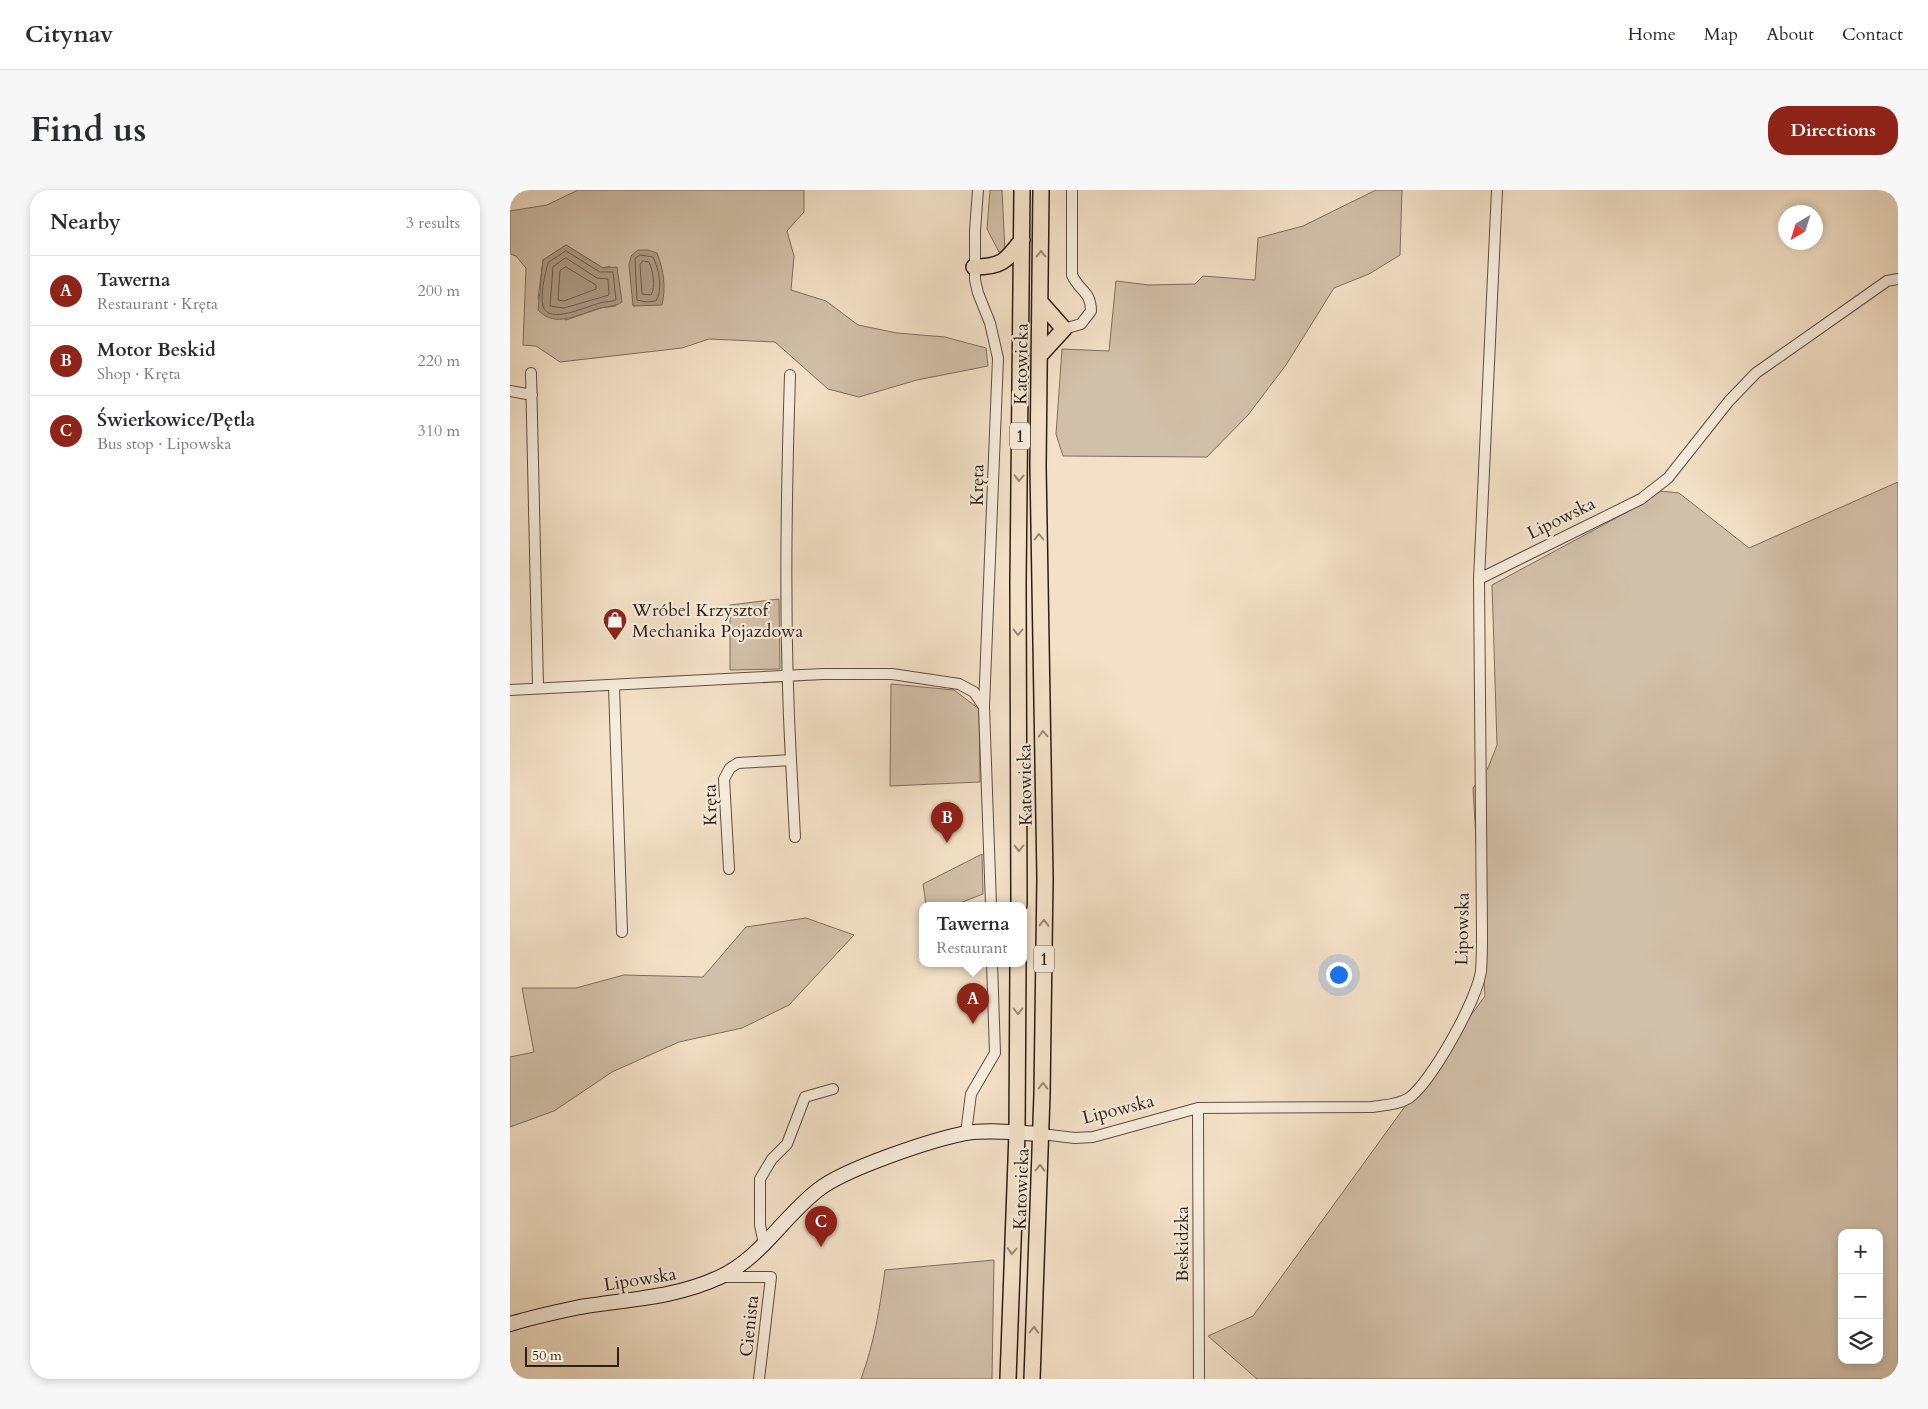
<!DOCTYPE html>
<meta charset="utf-8">
<style>
body{margin:0;font-family:Cardo,serif;background:#f7f7f7;color:#2b2b33}
.controls{position:absolute;right:15px;bottom:15px;display:grid;overflow:hidden;border-radius:10px;box-shadow:0 2px 8px #0003}
.controls button{width:45px;height:45px;display:grid;place-items:center;padding:0;border:0;border-bottom:1px solid #e1e1e2;background:#fff;color:#2b2b33;font:25px sans-serif}
.compass{position:absolute;left:1268px;top:15px;width:45px;height:45px;border-radius:50%;background:#fff;box-shadow:0 2px 8px #0003;rotate:218deg}
.scale{position:absolute;left:15px;bottom:12px;width:94px;box-sizing:border-box;padding-left:5px;border:2px solid #2c1d15;border-top:0;font-size:14px;line-height:18px;white-space:nowrap;color:#2c1d15;-webkit-text-stroke:4px #f7ecdb;paint-order:stroke}
.you{position:absolute;left:828px;top:784px;width:18px;height:18px;margin:-12px;border:4px solid #fff;border-radius:50%;background:#1a73e8;box-shadow:0 0 0 8px #1a73e833}
.badge{display:grid;place-items:center;width:32px;height:32px;border-radius:50%;background:#8f2418;color:#fff;font-size:16px;font-weight:700}
.pin{position:absolute;translate:-50% -41px;filter:drop-shadow(0 1px 2px #0008)}
.pin::after{content:'';position:absolute;top:26px;width:18px;height:15px;background:inherit;clip-path:polygon(0 0,100% 0,50% 100%)}
.popup{position:absolute;left:409px;top:712px;width:108px;height:65px;box-sizing:border-box;display:grid;place-content:center;border-radius:10px;background:#fff;filter:drop-shadow(0 1px 4px #0005);font-size:16px;white-space:nowrap;color:#7c7c81}
.popup b{font-size:19px;color:#2b2b33}
.popup::after{content:'';position:absolute;left:50%;top:100%;margin-left:-10px;border:10px solid transparent;border-top-color:#fff}
.list{margin:0;padding:0;list-style:none}
h2{display:flex;justify-content:space-between;align-items:center;height:65px;margin:0;padding:0 20px;font-size:21px}
h2 small{font-size:16px;font-weight:400;color:#7c7c81}
.list li{display:grid;grid-template-columns:32px 1fr auto;gap:15px;align-items:center;box-sizing:border-box;height:70px;padding:0 20px;border-top:1px solid #e1e1e2}
.list b{display:block;font-size:19px;white-space:nowrap}
.list p{margin:0;font-size:16px;white-space:nowrap;color:#7c7c81}
.list em{font-size:16px;font-style:normal;color:#7c7c81}
.icon{flex:none;width:28px;height:28px;fill:none;stroke:currentColor;stroke-width:2;stroke-linecap:round;stroke-linejoin:round}
.map{position:relative;flex:none;width:1388px;height:1189px;overflow:hidden;border-radius:20px}
header{display:flex;align-items:center;gap:30px;box-sizing:border-box;height:70px;padding:0 25px;background:#fff;border-bottom:1px solid #e1e1e2}
header strong{font-size:24px}
nav{display:flex;gap:28px;margin-inline-start:auto;font-size:18px}
.intro{display:flex;align-items:center;justify-content:space-between;box-sizing:border-box;height:120px;padding:0 30px}
h1{margin:0;font-size:35px}
.button{padding:12px 22px;border-radius:20px;background:#8f2418;color:#fff;font-size:18px;font-weight:700}
main{display:flex;gap:30px;padding:0 30px}
aside{flex:1;background:#fff;border-radius:20px;box-shadow:0 2px 8px #0003}
.map>svg:first-child{display:block}
.green{fill:#d1c0a9;stroke:#7e6e5f;fill-rule:evenodd}
.water{fill:#af9e8a;stroke:#7b6a5b}
.lines{fill:none;stroke-linecap:round;stroke-linejoin:round}
.shore{stroke:#6e5e50;stroke-width:1}
.street-casing{stroke:#5e4e42;stroke-width:12}
.secondary-casing{stroke:#2c1d15;stroke-width:16}
.primary-casing{stroke:#2c1d15;stroke-width:18}
.street{stroke:#f7ecdb;stroke-width:10}
.secondary{stroke:#f7ecdb;stroke-width:14}
.primary{stroke:#f3e1c7;stroke-width:15}
.oneway{stroke:#998977}
.labels{text-anchor:middle;stroke-width:4.5;stroke-linejoin:round;paint-order:stroke}
.shield{fill:#f7ecdb;stroke:#695b50;stroke-width:1}
.shield-label{font-size:16px;font-weight:bold;fill:#2c1d15}
.street-label{font-size:18px;fill:#2c1d15;stroke:#f7ecdb}
.poi-label{font-size:18px;fill:#2c1d15;stroke:#f7ecdb;text-anchor:start}
</style>
<header>
<strong>Citynav</strong>
<nav><a>Home</a><a>Map</a><a>About</a><a>Contact</a></nav>
</header>
<div class="intro"><h1>Find us</h1><a class="button">Directions</a></div>
<main>
<aside>
<h2>Nearby<small>3 results</small></h2>
<ul class="list">
<li><span class="badge">A</span><div><b>Tawerna</b><p>Restaurant · Kręta</p></div><em>200 m</em></li>
<li><span class="badge">B</span><div><b>Motor Beskid</b><p>Shop · Kręta</p></div><em>220 m</em></li>
<li><span class="badge">C</span><div><b>Świerkowice/Pętla</b><p>Bus stop · Lipowska</p></div><em>310 m</em></li>
</ul>
</aside>
<div class="map">
<svg width="1388" height="1189" viewBox="0 0 1388 1189">
<rect width="100%" height="100%" fill="#f3e1c7"/>
<filter id="stains"><feTurbulence type="fractalNoise" baseFrequency=".004" numOctaves="4"/><feColorMatrix values="0 0 0 0 .2 0 0 0 0 .09 0 0 0 0 .02 0 0 0 .5 -.17"/></filter>
<radialGradient id="worn" r=".72"><stop offset=".6" stop-color="#630" stop-opacity="0"/><stop offset="1" stop-color="#630" stop-opacity=".3"/></radialGradient>
<path class="green" d="M68,0h226v22l-17,19 7,25 -3,34 35,11 32,24 39,8 48,4 41,11 2,18 -71,14 -58,17 -31,-8 -53,-47 -66,-3 -27,9 -122,14 -24,-16 -13,-1 3,-77 -10,-12 -6,-2v-43l37,-6zM56,55l37,23 7,-2 6,40 -15,2 -35,12 -28,-21 5,-39z
M480,0h12l3,62h-6l-12,-23z
M866,0h26l-2,65 -31,19 -35,14 -48,77 -38,50 -41,42 -144,-1 -7,-22 6,-85 47,2 7,-70 33,4 46,-1 8,-8 52,4 3,-42 45,-12z
M1388,292v897h-641l-49,-43 45,-20 232,-320 -12,-208 15,-20 9,-23 -5,-160 139,-75 30,-19 18,2 70,55zM1332,1043h37v127h-37z
M269,409l1,70 -50,1v-65z
M381,494l63,6 25,19 1,73 -90,4z
M472,664l1,40 -28,11h-29l-3,-21z
M296,728l48,17 -65,70 -47,23 -63,14 -67,30 -58,39 -44,16v-70l24,-5 -12,-64h54l48,-13 79,2 43,-50z
M484,1070l-2,119h-131c13,-35 19,-72 24,-109z"/>
<path class="water" d="M56,55l37,23 14,-1 5,35c-7,5 -14,4 -22,6 -22,6 -44,21 -62,2l5,-50z
M128,60h10l9,3c7,18 9,34 5,52l-29,1 -4,-41 2,-9z"/>
<g class="lines">
<path class="shore" d="M56,61l34,21h13l3,28c-5,2 -10,1 -16,3 -11,2 -52,23 -57,3 -3,-12 2,-31 5,-43z
M130,65l13,2c6,12 10,32 3,44l-10,1 -9,-2 -2,-41z
M56,68l31,20 11,1 1,16 -45,13 -14,-2 3,-39z
M133,71l6,1c4,9 7,25 2,33l-9,-1 -2,-29z
M56,77l30,18v4l-32,12 -6,-1 2,-29z"/>
<defs>
<path id="street" d="M468,0l-3,41v49l3,13 12,30 8,35 -14,349
M554,139l17,-5 10,-13c0,-20 -12,-20 -19,-36v-85
M21,183l7,314
M0,201l22,4
M969,389l18,-389
M104,496l8,246
M0,500l313,-16h69l67,10 15,8 10,15 7,198
M281,570l4,77
M219,679l-5,-90 6,-11 8,-5 53,-3c-7,-129 -5,-256 -1,-385
M688,918l1,271
M456,943l5,-39 24,-41 -3,-90
M531,944l34,4 18,-1 105,-29 174,-1c12,-2 26,-2 37,-9 23,-17 68,-98 72,-127 1,-12 1,-26 1,-38l-3,-354 162,-80 27,-21 61,-77 27,-28 131,-92 11,-2
M254,1054l-4,-19v-46l12,-20 15,-15 18,-47 28,-8
M211,1087h50l-12,102"/>
<path id="secondary" d="M0,1134c23,-7 46,-12 70,-17 48,-8 95,-9 140,-30 42,-20 62,-59 98,-87 26,-21 113,-50 148,-57 24,-4 51,0 75,1"/>
<path id="primary" d="M464,77c28,0 32,-6 48,-27
M531,164l23,-25 -23,-26
M509,715l-1,-322 4,-393
M498,1189l9,-246 1,-170
M522,1189l10,-285 3,-216 -7,-412 3,-276"/>
</defs>
<use href="#street" class="street-casing"/>
<use href="#secondary" class="secondary-casing"/>
<use href="#primary" class="primary-casing"/>
<use href="#street" class="street"/>
<use href="#secondary" class="secondary"/>
<use href="#primary" class="primary"/>
</g>
<defs><path id="oneway-chevron" d="M-2-3.5L2.5 0L-2 3.5" fill="none" stroke-width="1.6" stroke-linecap="round" stroke-linejoin="round" transform="scale(1.25)"/></defs>
<g class="oneway">
<use href="#oneway-chevron" transform="translate(531 64) rotate(-90)"/>
<use href="#oneway-chevron" transform="translate(509 288) rotate(91)"/>
<use href="#oneway-chevron" transform="translate(529 347) rotate(-90)"/>
<use href="#oneway-chevron" transform="translate(508 442) rotate(90)"/>
<use href="#oneway-chevron" transform="translate(533 544) rotate(-92)"/>
<use href="#oneway-chevron" transform="translate(509 658) rotate(90)"/>
<use href="#oneway-chevron" transform="translate(534 733) rotate(-89)"/>
<use href="#oneway-chevron" transform="translate(508 821) rotate(90)"/>
<use href="#oneway-chevron" transform="translate(533 896) rotate(-89)"/>
<use href="#oneway-chevron" transform="translate(530 978) rotate(-88)"/>
<use href="#oneway-chevron" transform="translate(502 1061) rotate(92)"/>
<use href="#oneway-chevron" transform="translate(524 1140) rotate(-88)"/>
</g>
<defs>
<symbol id="shop-pin" viewBox="-11 -11 22 30"><path d="M0 17L-7.5 6A9.5 9.5 0 1 1 7.5 6Z" fill="#8f2418" stroke="#f7ecdb"/><path d="M-5-2.5h2.3a2.7 3.5 0 0 1 5.4 0H5L5.5 6h-11ZM-1.5-2.5h3a1.5 2.3 0 0 0-3 0Z" fill="#fff"/></symbol>
</defs>
<g fill-rule="evenodd">
<use href="#shop-pin" x="91" y="416" width="28" height="38"/>
</g>
<g class="labels">
<g class="shield">
<rect x="500" y="232.5" width="20" height="27" rx="4"/>
<rect x="524" y="755.5" width="20" height="27" rx="4"/>
</g>
<g class="shield-label">
<text x="510" y="252">1</text>
<text x="534" y="775">1</text>
</g>
<g class="street-label">
<text transform="translate(511 174) rotate(-89)" y="6">Katowicka</text>
<text transform="translate(467 295) rotate(-89)" y="6">Kręta</text>
<text transform="translate(1051 328) rotate(-26)" y="6">Lipowska</text>
<text transform="translate(515 595) rotate(-91)" y="6">Katowicka</text>
<text transform="translate(200 615) rotate(-91)" y="6">Kręta</text>
<text transform="translate(952 739) rotate(-89)" y="6">Lipowska</text>
<text transform="translate(608 919) rotate(-14)" y="6">Lipowska</text>
<text transform="translate(511 999) rotate(-88)" y="6">Katowicka</text>
<text transform="translate(672 1054) rotate(-90)" y="6">Beskidzka</text>
<text transform="translate(130 1089) rotate(-9)" y="6">Lipowska</text>
<text transform="translate(239 1136) rotate(-84)" y="6">Cienista</text>
</g>
<g class="poi-label">
<text x="122" y="426">Wróbel Krzysztof<tspan x="122" dy="21">Mechanika Pojazdowa</tspan></text>
</g>
</g>
<rect width="100%" height="100%" filter="url(#stains)"/>
<rect width="100%" height="100%" fill="url(#worn)"/>
</svg>
<div class="controls">
<button>+</button>
<button>−</button>
<button><svg class="icon" aria-label="layers" viewBox="0 0 24 24"><path d="M12 4l9 5-9 5-9-5zM3 14l9 5 9-5"/></svg></button>
</div>
<svg class="compass" viewBox="-18 -18 36 36"><path d="M0-13l5 13h-10z" fill="#e53935"/><path d="M0 13l5-13h-10z" fill="#7c7c81"/></svg>
<div class="scale">50 m</div>
<div class="you"></div>
<div class="pin badge" style="left:463px;top:834px">A</div>
<div class="popup"><b>Tawerna</b>Restaurant</div>
<div class="pin badge" style="left:437px;top:653px">B</div>
<div class="pin badge" style="left:311px;top:1057px">C</div>
</div>
</main>
